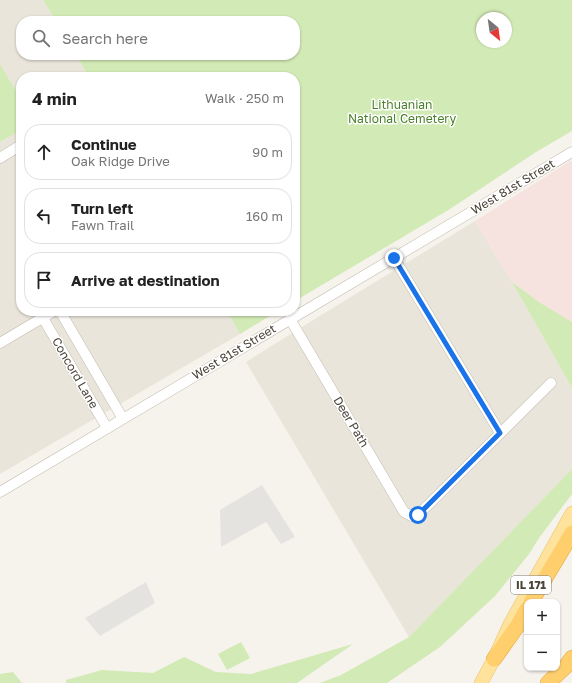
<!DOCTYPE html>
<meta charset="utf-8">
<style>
body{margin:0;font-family:"Golos Text",sans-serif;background:#f6f6f6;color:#222}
.controls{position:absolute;right:12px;bottom:12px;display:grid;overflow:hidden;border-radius:8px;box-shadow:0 1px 3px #0004}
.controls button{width:36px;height:36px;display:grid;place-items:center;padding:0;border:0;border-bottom:1px solid #e0e0e0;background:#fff;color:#222;font:20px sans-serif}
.compass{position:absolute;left:476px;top:12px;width:36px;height:36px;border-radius:50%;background:#fff;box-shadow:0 1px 3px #0004;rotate:151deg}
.stop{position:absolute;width:12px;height:12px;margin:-9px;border:3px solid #1a73e8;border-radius:50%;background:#fff}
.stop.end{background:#1a73e8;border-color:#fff;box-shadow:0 1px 4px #0008}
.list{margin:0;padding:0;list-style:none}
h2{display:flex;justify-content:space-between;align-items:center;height:52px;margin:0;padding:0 16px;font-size:17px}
h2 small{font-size:13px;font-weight:400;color:#767676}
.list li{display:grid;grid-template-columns:26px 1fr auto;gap:12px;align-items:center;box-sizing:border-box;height:56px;margin:0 8px 8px;padding:0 8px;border:1px solid #e0e0e0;border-radius:16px}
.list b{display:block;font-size:15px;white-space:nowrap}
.list p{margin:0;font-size:13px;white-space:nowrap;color:#767676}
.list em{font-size:13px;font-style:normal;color:#767676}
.icon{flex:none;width:22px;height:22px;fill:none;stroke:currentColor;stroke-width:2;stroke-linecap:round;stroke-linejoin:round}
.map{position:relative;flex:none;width:572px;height:683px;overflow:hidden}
.search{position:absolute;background:#fff;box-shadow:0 1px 3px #0004;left:16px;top:16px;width:284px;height:44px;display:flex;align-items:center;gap:10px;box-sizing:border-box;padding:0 14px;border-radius:16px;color:#767676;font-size:15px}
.panel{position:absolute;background:#fff;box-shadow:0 1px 3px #0004;left:16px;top:72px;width:284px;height:244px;border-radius:16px}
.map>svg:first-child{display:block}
.residential{fill:#eae5da}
.medical{fill:#f6e3e0}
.green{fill:#d2eab5;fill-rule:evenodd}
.parking{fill:#e5e3e0}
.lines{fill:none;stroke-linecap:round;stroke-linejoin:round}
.minor-casing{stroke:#c2bbae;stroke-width:11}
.major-casing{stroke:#e6c16a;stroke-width:14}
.highway-casing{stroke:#e0a43c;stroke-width:16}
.minor{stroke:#fff;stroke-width:10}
.major{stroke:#ffe39c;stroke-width:13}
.highway{stroke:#ffcf6e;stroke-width:15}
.route{stroke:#1a73e8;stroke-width:5}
.labels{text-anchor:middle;stroke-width:3;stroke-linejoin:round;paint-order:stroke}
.shield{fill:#fff;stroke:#817c74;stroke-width:1}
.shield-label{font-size:11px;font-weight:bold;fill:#4b4439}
.park-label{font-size:12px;fill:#4a7f2a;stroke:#fff}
.street-label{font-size:12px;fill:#4b4439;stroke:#fff}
</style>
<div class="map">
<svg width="572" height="683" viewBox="0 0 572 683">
<rect width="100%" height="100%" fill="#f6f3ec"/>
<path class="residential" d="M0,0h43l13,21h-35v34h55l13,22h-68v22l-21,-35z
M21,130v181h206l13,23 -240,140v-332z
M475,221l37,61 60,106v81l-163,168 -163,-275 59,-37z"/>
<path class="medical" d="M572,160v162l-33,-20 -27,-20 -37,-61z"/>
<path class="green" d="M43,0h529v131l-36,21 -86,57 -155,92v-224h-206l-13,-22h219v-34h-239zM482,18h24v24h-24z
M0,64l21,35v31l-21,12z
M512,282l27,20 33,20v66z
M227,311h51l-38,23z
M572,469v25l-33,44 -10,16 -34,42 -55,51 -53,36h-67l21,-8 68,-38z
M241,642l9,16 -23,12 -9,-16z
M353,644l-56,39h-231v-3l36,-10 51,3 31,-16 32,15 35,2z
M13,672l9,11h-22v-9z"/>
<path class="parking" d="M262,485l33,52 -14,7 -15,-22 -45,25 -1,-37z
M146,582l9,21 -55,33 -15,-18z"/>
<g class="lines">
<defs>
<path id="minor" d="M0,158l21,-13
M394,258l106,175
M60,311l63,108
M43,318l64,110
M290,319l114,193 7,4 7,-1 133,-132
M0,343l54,-32
M0,492l572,-340"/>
<path id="major" d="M481,683l13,-24 16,-35 62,-111"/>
<path id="highway" d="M531,602l41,-69
M494,659l24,-34 9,-16
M548,683l18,-17 6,-8"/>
</defs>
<use href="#minor" class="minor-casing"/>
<use href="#major" class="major-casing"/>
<use href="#highway" class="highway-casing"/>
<use href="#minor" class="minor"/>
<use href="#major" class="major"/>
<use href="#highway" class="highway"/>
</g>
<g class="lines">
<path class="route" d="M394,258l106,175 -82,82"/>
</g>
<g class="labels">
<rect class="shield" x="511" y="576" width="40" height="18" rx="3"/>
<g class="shield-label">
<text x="531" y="589">IL 171</text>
</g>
<g class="park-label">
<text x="402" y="109">Lithuanian<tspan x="402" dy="14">National Cemetery</tspan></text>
</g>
<g class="street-label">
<text transform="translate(513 187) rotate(-31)" y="4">West 81st Street</text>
<text transform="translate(234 352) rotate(-31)" y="4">West 81st Street</text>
<text transform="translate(75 373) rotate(60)" y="4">Concord Lane</text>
<text transform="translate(351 422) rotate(59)" y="4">Deer Path</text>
</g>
</g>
</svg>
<div class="controls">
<button>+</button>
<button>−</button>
</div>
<svg class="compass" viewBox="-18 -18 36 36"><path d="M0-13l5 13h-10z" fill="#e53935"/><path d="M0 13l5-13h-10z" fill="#767676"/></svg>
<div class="stop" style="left:418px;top:515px"></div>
<div class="stop end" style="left:394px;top:258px"></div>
<div class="search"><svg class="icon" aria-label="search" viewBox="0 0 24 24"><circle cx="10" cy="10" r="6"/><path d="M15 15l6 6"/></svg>Search here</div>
<section class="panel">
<h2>4 min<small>Walk · 250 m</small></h2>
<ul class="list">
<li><svg class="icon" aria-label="ahead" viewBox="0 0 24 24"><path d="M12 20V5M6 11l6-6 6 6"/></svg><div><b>Continue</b><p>Oak Ridge Drive</p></div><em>90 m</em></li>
<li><svg class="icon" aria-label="left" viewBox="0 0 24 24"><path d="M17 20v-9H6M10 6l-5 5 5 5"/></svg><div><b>Turn left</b><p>Fawn Trail</p></div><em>160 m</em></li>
<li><svg class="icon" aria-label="arrive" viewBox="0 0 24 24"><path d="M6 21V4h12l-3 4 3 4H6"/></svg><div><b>Arrive at destination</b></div></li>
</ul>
</section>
</div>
